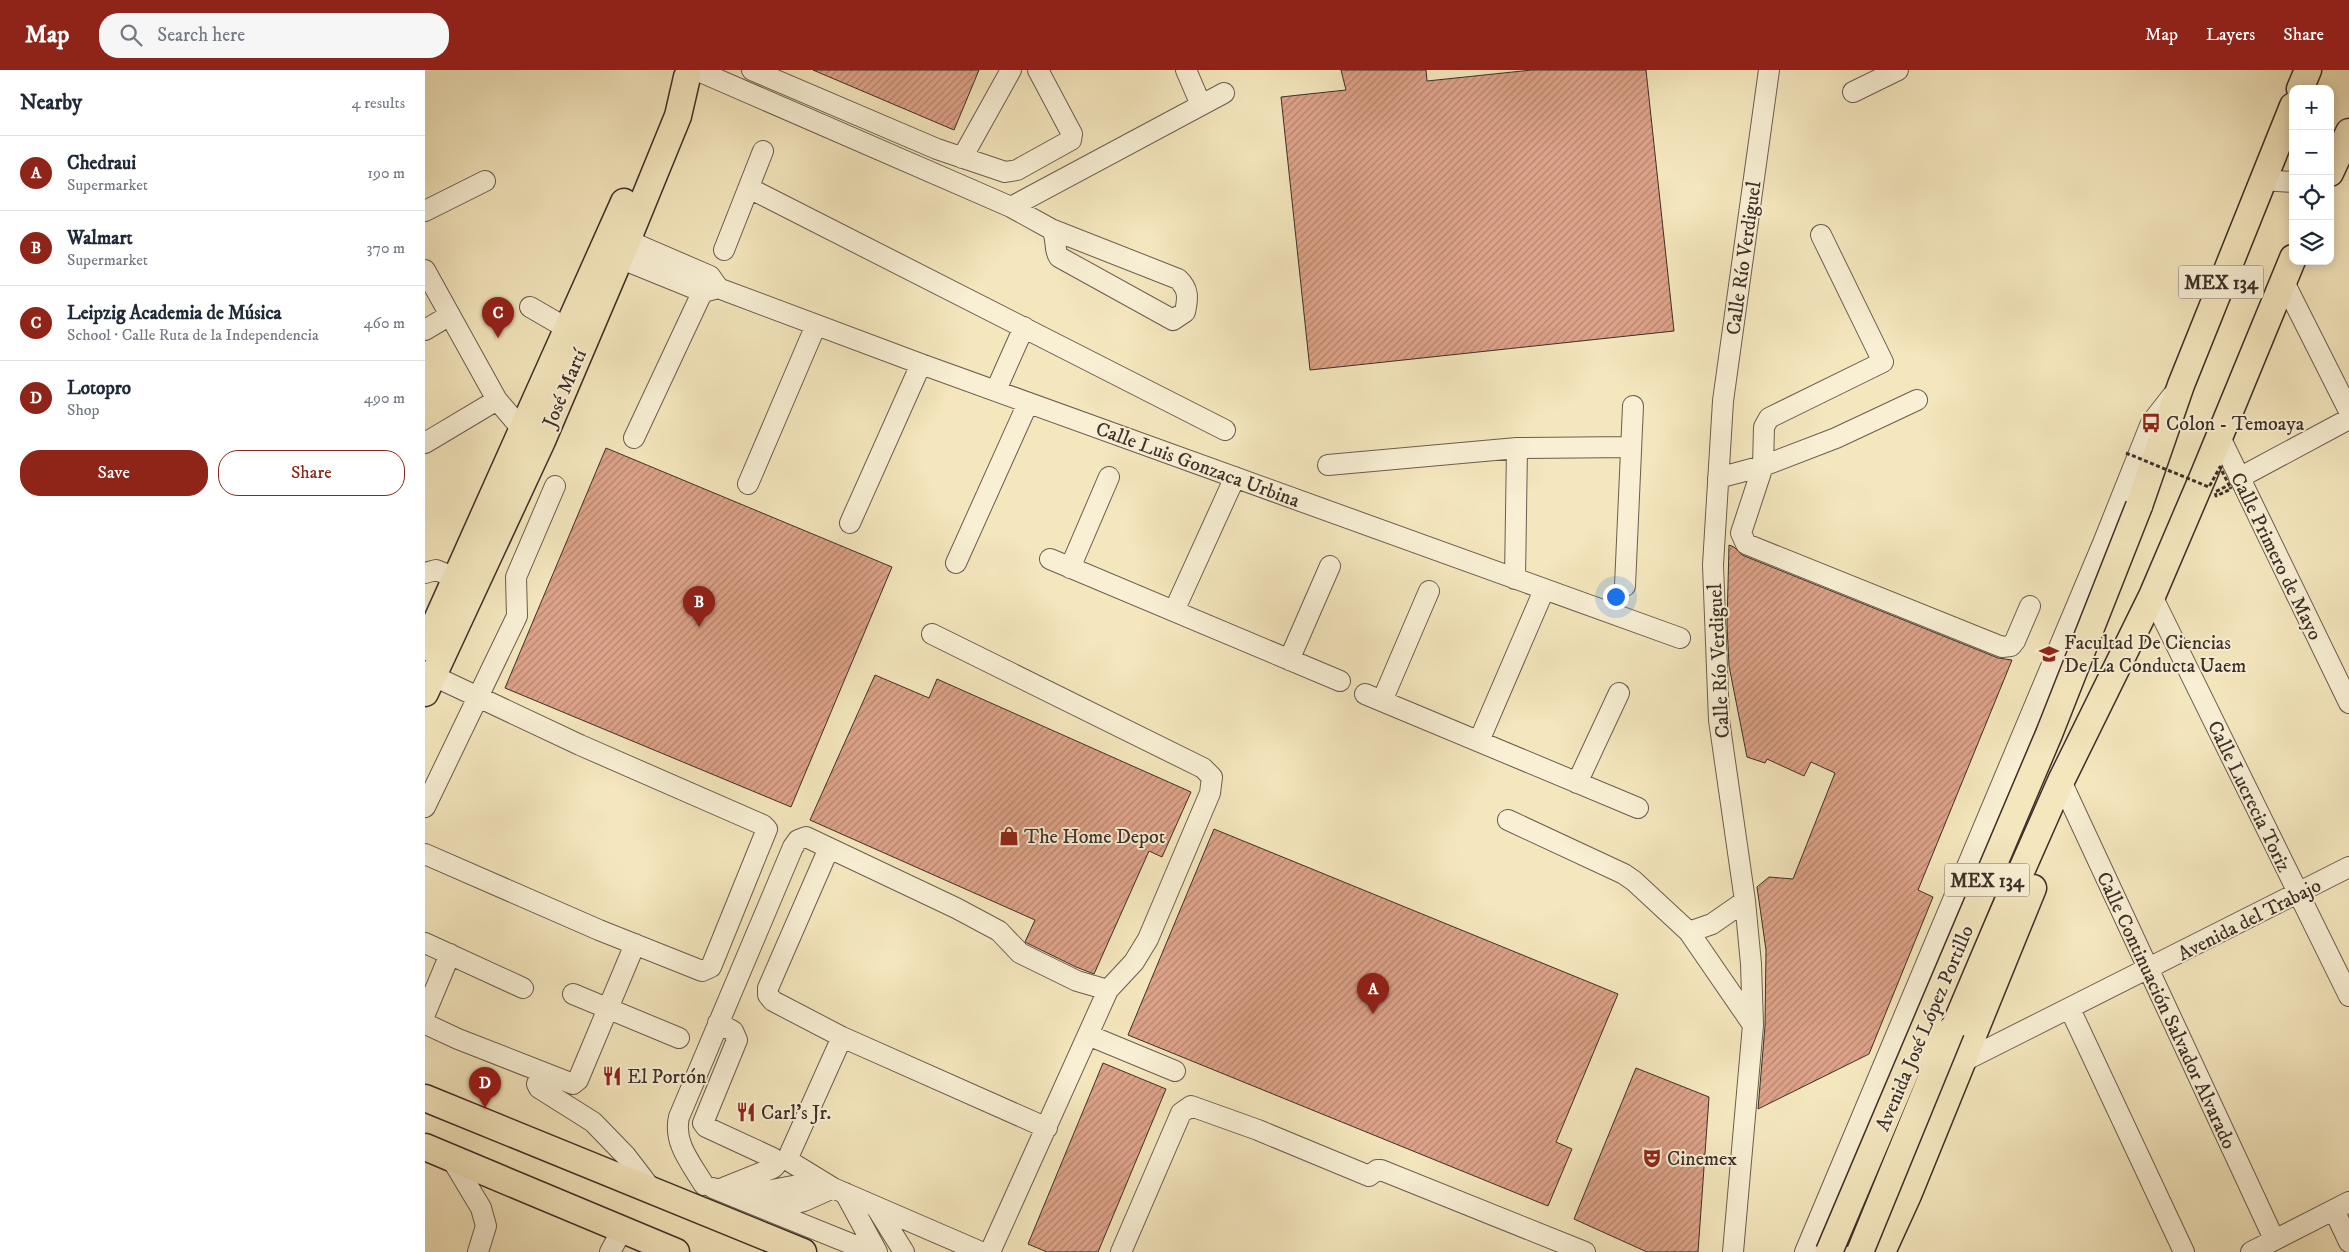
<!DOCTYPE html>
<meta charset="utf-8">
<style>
body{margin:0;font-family:"IM FELL DW Pica",serif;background:#f6f6f7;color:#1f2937}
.controls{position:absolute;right:15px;top:15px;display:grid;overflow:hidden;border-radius:10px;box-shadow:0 2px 12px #0003}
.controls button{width:45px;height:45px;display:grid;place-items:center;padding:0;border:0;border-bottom:1px solid #e0e1e3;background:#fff;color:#1f2937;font:25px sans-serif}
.you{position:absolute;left:1190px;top:526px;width:18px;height:18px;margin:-12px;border:4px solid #fff;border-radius:50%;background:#1a73e8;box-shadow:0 0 0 8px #1a73e833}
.badge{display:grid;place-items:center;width:32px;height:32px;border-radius:50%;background:#8f2418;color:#fff;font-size:16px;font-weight:700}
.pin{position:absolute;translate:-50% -41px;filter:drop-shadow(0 1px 2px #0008)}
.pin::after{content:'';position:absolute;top:26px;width:18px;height:15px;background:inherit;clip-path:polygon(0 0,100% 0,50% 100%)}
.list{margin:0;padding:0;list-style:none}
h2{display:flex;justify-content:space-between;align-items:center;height:65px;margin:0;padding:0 20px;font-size:21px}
h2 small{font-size:16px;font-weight:400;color:#747a83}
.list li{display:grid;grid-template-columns:32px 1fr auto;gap:15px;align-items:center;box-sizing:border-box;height:75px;padding:0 20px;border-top:1px solid #e0e1e3}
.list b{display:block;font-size:19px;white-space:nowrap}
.list p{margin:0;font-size:16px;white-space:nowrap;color:#747a83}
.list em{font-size:16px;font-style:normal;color:#747a83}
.actions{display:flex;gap:10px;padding:15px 20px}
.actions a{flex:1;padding:11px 0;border:1px solid #8f2418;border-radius:20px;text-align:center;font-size:18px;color:#8f2418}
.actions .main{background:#8f2418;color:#fff}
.icon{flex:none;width:28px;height:28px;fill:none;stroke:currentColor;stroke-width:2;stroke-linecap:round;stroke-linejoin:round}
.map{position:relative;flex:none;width:1924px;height:1182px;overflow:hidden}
header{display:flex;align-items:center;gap:30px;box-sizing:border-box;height:70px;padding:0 25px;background:#8f2418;color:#fff}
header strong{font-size:24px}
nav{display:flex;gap:28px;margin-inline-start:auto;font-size:18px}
.search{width:350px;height:45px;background:#f6f6f7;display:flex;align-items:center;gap:12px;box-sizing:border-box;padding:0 18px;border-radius:20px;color:#747a83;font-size:19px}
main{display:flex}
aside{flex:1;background:#fff}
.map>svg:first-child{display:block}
.building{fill:url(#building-hatch);stroke:#3d2f29}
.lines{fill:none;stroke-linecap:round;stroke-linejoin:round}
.minor-casing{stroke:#6b5d4e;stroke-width:22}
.major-casing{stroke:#3d2f29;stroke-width:29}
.minor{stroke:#f8efd4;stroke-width:20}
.major{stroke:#f4e6bd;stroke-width:26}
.major-bridge-casing{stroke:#3d2f29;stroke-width:29;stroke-linecap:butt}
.path-bridge{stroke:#3d2f29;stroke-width:3;stroke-dasharray:4 2.5;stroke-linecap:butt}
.major-bridge{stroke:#f4e6bd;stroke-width:26}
.labels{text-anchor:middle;stroke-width:4;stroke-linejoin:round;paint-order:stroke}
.shield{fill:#f8efd4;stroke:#75695c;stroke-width:1}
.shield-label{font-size:19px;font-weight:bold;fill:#3d2f29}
.street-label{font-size:20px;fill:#3d2f29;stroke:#f8efd4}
.poi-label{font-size:20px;fill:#3d2f29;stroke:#f8efd4;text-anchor:start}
</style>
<header>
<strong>Map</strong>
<div class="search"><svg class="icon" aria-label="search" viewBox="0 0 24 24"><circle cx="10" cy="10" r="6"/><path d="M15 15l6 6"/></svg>Search here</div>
<nav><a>Map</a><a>Layers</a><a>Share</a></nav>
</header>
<main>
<aside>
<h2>Nearby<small>4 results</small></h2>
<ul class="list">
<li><span class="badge">A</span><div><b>Chedraui</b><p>Supermarket</p></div><em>190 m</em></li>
<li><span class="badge">B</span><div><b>Walmart</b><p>Supermarket</p></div><em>370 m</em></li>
<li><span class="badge">C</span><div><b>Leipzig Academia de Música</b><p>School · Calle Ruta de la Independencia</p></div><em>460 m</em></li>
<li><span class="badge">D</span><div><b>Lotopro</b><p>Shop</p></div><em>490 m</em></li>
</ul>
<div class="actions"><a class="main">Save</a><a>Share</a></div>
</aside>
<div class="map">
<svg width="1924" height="1182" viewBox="0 0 1924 1182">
<defs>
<pattern id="building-hatch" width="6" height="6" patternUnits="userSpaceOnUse" patternTransform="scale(1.25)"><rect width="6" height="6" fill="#dda288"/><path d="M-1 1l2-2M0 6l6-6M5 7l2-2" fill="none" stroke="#b4846f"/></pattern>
</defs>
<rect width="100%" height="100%" fill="#f4e6bd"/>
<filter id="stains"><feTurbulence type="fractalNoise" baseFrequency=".004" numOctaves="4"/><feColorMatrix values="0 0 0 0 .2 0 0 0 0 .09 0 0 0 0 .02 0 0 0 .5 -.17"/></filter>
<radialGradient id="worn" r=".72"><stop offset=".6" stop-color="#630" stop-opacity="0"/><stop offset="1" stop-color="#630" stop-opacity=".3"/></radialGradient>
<path class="building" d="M388,0h166l-25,60z
M916,0h85l1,11 105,-11h114l28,261 -364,39 -29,-273 65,-7z
M181,378l286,119 -101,240 -286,-119z
M1304,475l5,2 8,8 256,103 14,2 -94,230 15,7 -64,157 -111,55 7,-83 1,-76 -9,-63 12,-10 24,2 42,-106 -24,-11 -7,14 -37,-17 -2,4 -18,-6 -18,-91 -2,-42z
M450,605l54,23 8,-19 254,113 -29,65 -13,-6 -55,123 -18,-7 -49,-24 -2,-1 10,-22 -225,-100z
M789,759l404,165 -62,148 16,7 -24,57 -420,-171z
M678,993l63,26 -68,163h-51l-19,-8z
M1211,998l73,29 -11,155h-51l-73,-33z"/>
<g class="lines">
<defs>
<path id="minor" d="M271,0l315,137 40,22 127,50c11,10 10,19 7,33l-12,8 -114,-63c-6,-8 -1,-20 -8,-28
M327,0l185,79 68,23 12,-2 54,-30 1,-6 -34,-64
M761,0l15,35
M1428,22l45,-22
M537,88l49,-88
M1837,110l31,2
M324,118l476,242
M586,137l213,-114
M0,141l60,-30
M190,165l95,41 7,10
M1396,165l62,127 -114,56 -5,9 -1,39 -22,67 5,11 256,103 9,-1 4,-5 15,-35
M299,180l39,-99
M182,183l96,39 15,-4 203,76 759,274
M0,200l72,130 25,29 12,7
M1858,210l66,131
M105,237l38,22
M0,260l25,-15
M571,320l28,-63
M1794,365l130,268
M209,368l74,-158
M0,373l72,-43
M903,395l189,-17 114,-1
M1293,408l45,-12 73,-28 81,-38
M1814,408l110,-59
M323,414l68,-159
M425,453l71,-159
M625,489l290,122
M531,493l72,-160
M645,498l39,-91
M0,503l11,-3 20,8
M1090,509l2,-131
M1200,516l8,-180
M1727,526l197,400
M749,541l61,-134
M507,564l271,134 9,9 -2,16 -62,146 -14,23 -26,28
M864,590l41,-94
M0,602l155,73 183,80 4,4 -56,138 -9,4 -103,-41 -174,-76
M940,624l273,114
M957,631l47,-110
M1054,671l65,-151
M1636,711l213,458
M1152,713l42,-90
M0,737l92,-191 -1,-39 39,-91
M1083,750l116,54 10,7 55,51 64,93
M404,778l-61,140v7l5,6 69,36 205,91
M1264,862l23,-8 33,-23
M0,873l98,45
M148,924l106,44
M1645,939l114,243
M0,944l25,-60
M0,951l3,4 30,14 115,45 5,-4 57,-136
M293,953l15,8 4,9 -34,83 3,4 67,31 3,7 -3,3 -55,22
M663,965l87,36
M417,967l-52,116 -1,8 44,27 148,64
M1535,993l389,-196
M117,1002l-5,12 2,4 54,34 33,34 26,34
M26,1088l30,50 5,18 -8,26
M279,1115c-13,-22 -31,-42 -25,-68l114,-270 5,-7 8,-3 150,71 43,23 21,22 57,28 31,9 -118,262
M288,1118l158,64
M420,1123l32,59
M310,1127l84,-16
M451,1137l28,45
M342,1140l37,-9 29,-13
M1909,1140l15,32
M185,1182l12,-22
M696,1182l60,-139 10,-7 67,24 111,46 8,-6h4l204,82
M1308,1182l20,-227 -2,-61 -6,-63 -26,-181 -6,-155 10,-164 46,-331
M1380,1182l298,-709 48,-120 21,-27
M1826,1182l98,-50"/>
<path id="major" d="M1875,19l8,-19
M1905,103l19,-41
M1714,436l42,-121 112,-279
M0,577l199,-445
M0,623l117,-252 78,-183 58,-142 9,-39
M1526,960l110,-249 91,-185 50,-117 91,-221
M0,1028l378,154
M0,1077l251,105
M1457,1182l26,-57 125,-307"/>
</defs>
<use href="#minor" class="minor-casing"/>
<use href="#major" class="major-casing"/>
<use href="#minor" class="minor"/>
<use href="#major" class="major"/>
<defs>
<path id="major-bridge" d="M1404,1182l220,-518 90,-228
M1435,1182l91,-222"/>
</defs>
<use href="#major-bridge" class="major-bridge-casing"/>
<path class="path-bridge" d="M1701,383l83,34 11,-20 9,18 -14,7 1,4 15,-7 -1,-2"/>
<use href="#major-bridge" class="major-bridge"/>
</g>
<defs>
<symbol id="bus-bare" viewBox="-9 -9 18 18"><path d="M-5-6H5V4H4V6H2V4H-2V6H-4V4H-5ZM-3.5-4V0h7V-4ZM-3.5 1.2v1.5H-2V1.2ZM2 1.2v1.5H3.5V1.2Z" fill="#8f2418" stroke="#f8efd4" stroke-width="2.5" paint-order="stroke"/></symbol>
<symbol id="university-bare" viewBox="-9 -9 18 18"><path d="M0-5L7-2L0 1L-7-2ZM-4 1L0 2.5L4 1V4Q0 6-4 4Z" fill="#8f2418" stroke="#f8efd4" stroke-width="2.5" paint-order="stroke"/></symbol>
<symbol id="shop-bare" viewBox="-9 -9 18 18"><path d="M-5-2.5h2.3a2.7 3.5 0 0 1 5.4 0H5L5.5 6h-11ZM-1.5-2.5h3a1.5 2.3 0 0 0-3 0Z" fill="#8f2418" stroke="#f8efd4" stroke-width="2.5" paint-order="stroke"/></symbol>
<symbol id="restaurant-bare" viewBox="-9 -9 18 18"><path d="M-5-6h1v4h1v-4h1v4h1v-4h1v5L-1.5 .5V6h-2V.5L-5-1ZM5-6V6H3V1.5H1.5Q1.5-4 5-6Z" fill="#8f2418" stroke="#f8efd4" stroke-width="2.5" paint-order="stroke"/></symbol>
<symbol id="theatre-bare" viewBox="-9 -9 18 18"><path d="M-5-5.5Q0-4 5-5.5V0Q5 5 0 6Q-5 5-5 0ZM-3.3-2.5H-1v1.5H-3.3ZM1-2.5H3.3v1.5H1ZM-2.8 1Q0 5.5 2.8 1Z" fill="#8f2418" stroke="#f8efd4" stroke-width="2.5" paint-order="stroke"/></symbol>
</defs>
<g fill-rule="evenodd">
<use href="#bus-bare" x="1712" y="339" width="28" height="28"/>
<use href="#university-bare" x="1610" y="570" width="28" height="28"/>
<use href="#shop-bare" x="570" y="752" width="28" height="28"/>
<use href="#restaurant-bare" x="173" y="992" width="28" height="28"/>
<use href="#restaurant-bare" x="307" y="1028" width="28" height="28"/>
<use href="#theatre-bare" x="1213" y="1074" width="28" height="28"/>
</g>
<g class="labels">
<g class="shield">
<rect x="1753.5" y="195.5" width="85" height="33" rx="4"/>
<rect x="1519.5" y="793.5" width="85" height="33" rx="4"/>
</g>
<g class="shield-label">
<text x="1796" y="219">MEX 134</text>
<text x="1562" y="817">MEX 134</text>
</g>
<g class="street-label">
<text transform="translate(1318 188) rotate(-82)" y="7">Calle Río Verdiguel</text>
<text transform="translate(139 318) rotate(-67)" y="7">José Martí</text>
<text transform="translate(773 394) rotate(20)" y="7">Calle Luis Gonzaca Urbina</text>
<text transform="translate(1852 486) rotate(64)" y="7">Calle Primero de Mayo</text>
<text transform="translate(1293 591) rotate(-93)" y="7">Calle Río Verdiguel</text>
<text transform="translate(1825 726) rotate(64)" y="7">Calle Lucrecia Toriz</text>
<text transform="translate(1824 849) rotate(-27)" y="7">Avenida del Trabajo</text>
<text transform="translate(1742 940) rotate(65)" y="7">Calle Continuación Salvador Alvarado</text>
<text transform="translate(1499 958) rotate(-67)" y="7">Avenida José López Portillo</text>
</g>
<g class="poi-label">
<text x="1741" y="360">Colon - Temoaya</text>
<text x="1639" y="579">Facultad De Ciencias<tspan x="1639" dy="23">De La Conducta Uaem</tspan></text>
<text x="599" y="773">The Home Depot</text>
<text x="202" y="1013">El Portón</text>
<text x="336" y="1049">Carl's Jr.</text>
<text x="1242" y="1095">Cinemex</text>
</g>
</g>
<rect width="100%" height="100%" filter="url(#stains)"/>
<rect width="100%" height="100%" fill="url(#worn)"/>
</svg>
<div class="controls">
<button>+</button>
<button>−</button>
<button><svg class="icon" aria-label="locate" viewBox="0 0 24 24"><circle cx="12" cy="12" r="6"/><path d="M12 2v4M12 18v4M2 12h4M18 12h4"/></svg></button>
<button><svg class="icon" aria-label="layers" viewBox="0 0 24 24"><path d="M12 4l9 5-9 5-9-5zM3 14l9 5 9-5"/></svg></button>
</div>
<div class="you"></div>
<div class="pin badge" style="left:948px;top:944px">A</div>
<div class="pin badge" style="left:274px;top:557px">B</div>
<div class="pin badge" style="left:73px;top:268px">C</div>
<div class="pin badge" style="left:60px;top:1038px">D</div>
</div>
</main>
